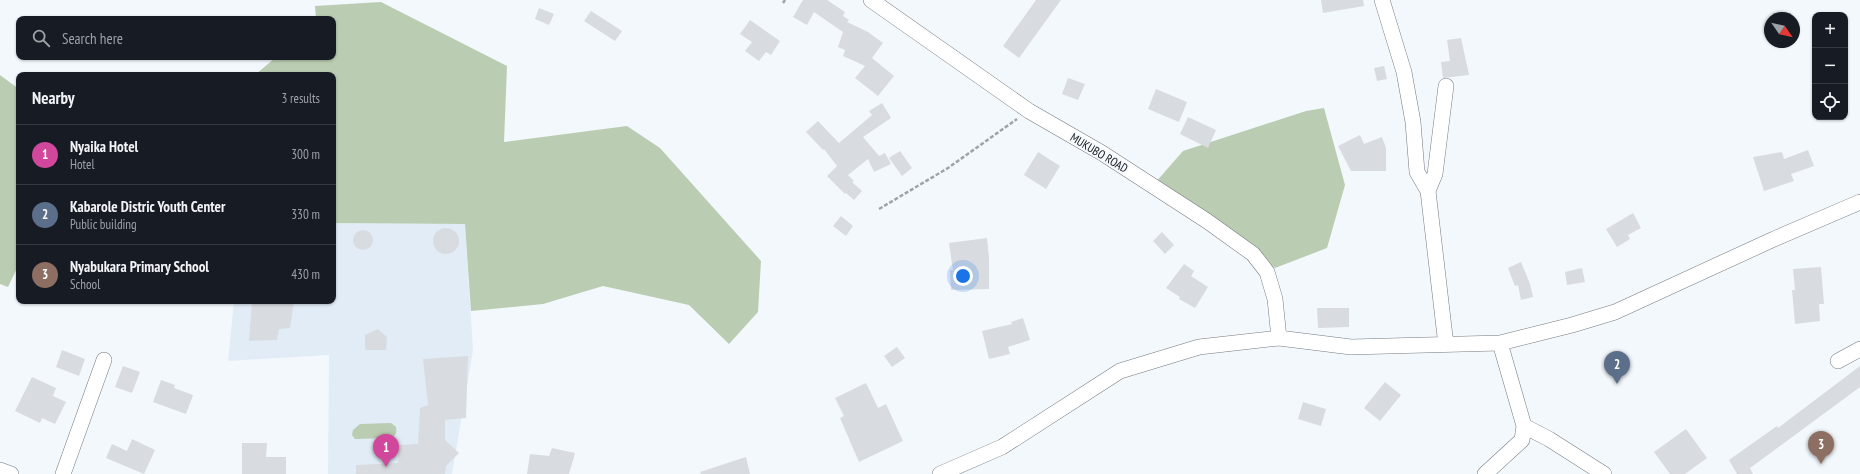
<!DOCTYPE html>
<meta charset="utf-8">
<style>
body{margin:0;font-family:"PT Sans Narrow",sans-serif;background:#20242c;color:#f1f3f6}
.controls{position:absolute;right:12px;top:12px;display:grid;overflow:hidden;border-radius:8px;box-shadow:0 1px 3px #0004}
.controls button{width:36px;height:36px;display:grid;place-items:center;padding:0;border:0;border-bottom:1px solid #363941;background:#171b24;color:#f1f3f6;font:20px sans-serif}
.compass{position:absolute;left:1764px;top:12px;width:36px;height:36px;border-radius:50%;background:#171b24;box-shadow:0 1px 3px #0004;rotate:124deg}
.you{position:absolute;left:963px;top:276px;width:14px;height:14px;margin:-10px;border:3px solid #fff;border-radius:50%;background:#1a73e8;box-shadow:0 0 0 6px #1a73e833}
.badge{display:grid;place-items:center;width:26px;height:26px;border-radius:50%;background:#7c3aed;color:#fff;font-size:13px;font-weight:700}
.pin{position:absolute;translate:-50% -33px;filter:drop-shadow(0 1px 2px #0008)}
.pin::after{content:'';position:absolute;top:21px;width:14px;height:12px;background:inherit;clip-path:polygon(0 0,100% 0,50% 100%)}
.list{margin:0;padding:0;list-style:none}
h2{display:flex;justify-content:space-between;align-items:center;height:52px;margin:0;padding:0 16px;font-size:17px}
h2 small{font-size:13px;font-weight:400;color:#9ea1a6}
.list li{display:grid;grid-template-columns:26px 1fr auto;gap:12px;align-items:center;box-sizing:border-box;height:60px;padding:0 16px;border-top:1px solid #363941}
.list b{display:block;font-size:15px;white-space:nowrap}
.list p{margin:0;font-size:13px;white-space:nowrap;color:#9ea1a6}
.list em{font-size:13px;font-style:normal;color:#9ea1a6}
.icon{flex:none;width:22px;height:22px;fill:none;stroke:currentColor;stroke-width:2;stroke-linecap:round;stroke-linejoin:round}
.map{position:relative;flex:none;width:1860px;height:474px;overflow:hidden}
.search{position:absolute;background:#171b24;box-shadow:0 1px 3px #0004;left:16px;top:16px;width:320px;height:44px;display:flex;align-items:center;gap:10px;box-sizing:border-box;padding:0 14px;border-radius:8px;color:#9ea1a6;font-size:15px}
.panel{position:absolute;background:#171b24;box-shadow:0 1px 3px #0004;left:16px;top:72px;width:320px;height:232px;border-radius:8px}
.map>svg:first-child{display:block}
.built{fill:#e2ecf6}
.green{fill:#baccb1}
.building{fill:#d8dce1}
.lines{fill:none;stroke-linecap:round;stroke-linejoin:round}
.minor-casing{stroke:#767b7f;stroke-width:16}
.path{stroke:#9fa3a7;stroke-width:2.5;stroke-dasharray:4 2;stroke-linecap:butt}
.minor{stroke:#fff;stroke-width:15}
.labels{text-anchor:middle;stroke-width:3.5;stroke-linejoin:round;paint-order:stroke}
.street-label{font-size:12px;fill:#17181a;stroke:#f3f8fd}
</style>
<div class="map">
<svg width="1860" height="474" viewBox="0 0 1860 474">
<rect width="100%" height="100%" fill="#f3f8fd"/>
<path class="built" d="M333,223l132,1 8,126 -21,124h-124l1,-119 -101,6 6,-60h99z"/>
<path class="green" d="M381,2l126,64 -3,76 123,-16 33,22 101,113 -3,51 -29,32 -40,-39 -86,-19 -60,18 -72,7 -6,-87 -132,-1v-148h-78l21,-18h57v-38h-17l-1,-13z
M0,75l19,14v175l-11,23 -8,-3z
M1324,108l21,77 -18,63 -52,20 -20,-18 -100,-67 28,-32 123,-40z
M391,423l5,4c1,6 0,9 -6,11l-35,1 -3,-4 1,-5 7,-6z"/>
<path class="building" d="M803,0h24l18,12 -2,4 6,4 -2,2 21,10 15,11 -11,15 22,18 -16,20 -23,-18 10,-12 -22,-10 2,-6 -7,-3 5,-15 -29,-20 -7,13 -14,-8z
M1036,0h25l-42,58 -16,-12z
M1321,0h42l1,6 -41,7z
M539,8l15,6 -5,11 -14,-6z
M591,11l31,20 -7,10 -31,-20z
M750,20l30,21 -9,14 -5,-3 -7,9 -14,-10 7,-9 -12,-8z
M1461,38l8,37 -26,3 -2,-16 9,-1 -3,-21z
M1384,66l3,13 -10,2 -3,-13z
M1068,78l17,6 -7,16 -16,-6z
M1156,89l31,13 -8,20 -31,-13z
M882,103l9,15 -28,19 16,19 6,-3 6,11 -17,8 -6,-13 -20,16 6,6 -2,1 10,9 -8,9 -8,-7 -1,1 -18,-18 10,-10 -13,-17 -1,1 -17,-18 12,-11 21,22 33,-28 -3,-4z
M1188,117l28,13 -8,18 -28,-14z
M1360,135l4,9 18,-7 4,11v23h-35l-13,-25z
M1808,150l6,16 -23,8 3,7 -30,10 -11,-34 29,-5 2,7z
M900,151l12,17 -10,8 -13,-18z
M1038,152l22,14 -14,23 -22,-14z
M1633,213l8,15 -13,7 2,4 -13,8 -11,-18z
M841,216l12,10 -7,10 -13,-10z
M433 241a13 13 0 1 1 26 0a13 13 0 1 1-26 0Z
M353 240a10 10 0 1 1 20 0a10 10 0 1 1-20 0Z
M1162,232l12,13 -9,9 -12,-13z
M987,238l2,20v31l-38,1 -1,-20h3l-4,-27z
M1521,262l9,22 3,13 -12,3 -3,-15 -3,1 -7,-18z
M1184,264l10,7 -3,5 17,11 -13,21 -16,-9 1,-2 -14,-9z
M1821,267l3,37h-5l1,17 -25,3 -3,-34h3l-2,-21z
M1582,268l3,14 -18,3 -2,-13z
M252,301h42l-4,27 -11,1 -2,11 -28,1z
M1317,308h32v19l-31,1z
M1023,318l7,22 -22,7 2,7 -21,5 -7,-28 30,-7 -1,-2z
M378,329l9,8 -1,13h-21v-15z
M897,347l8,11 -13,9 -8,-11z
M62,350l23,9 -6,17 -23,-9z
M468,356l-2,62 -21,2v20l14,13 -13,13 -1,8h-89v-9l42,-2 1,-18 19,-1 2,-36 8,-3 -5,-46z
M123,366l17,6 -8,21 -17,-6z
M1860,366v21l-110,81 3,6h-16l-8,-14 48,-34 1,2z
M32,377l24,11 -3,8 13,6 -11,22 -13,-6 -2,5 -25,-12z
M161,380l14,5 -1,3 19,7 -7,19 -33,-12z
M1385,382l16,13 -21,26 -16,-13z
M866,383l12,25 8,-4 17,37 -44,21 -19,-44 4,-2 -9,-18z
M1303,402l23,7 -5,17 -23,-7z
M1686,429l21,29 -22,16h-15l-16,-22z
M132,439l23,11 -11,24 -38,-16 6,-14 15,7z
M242,443h25l-1,14h20v17h-44z
M552,448l23,5 -6,21h-42l3,-20 19,2z
M746,457l4,17h-49l-1,-2z"/>
<g class="lines">
<defs>
<path id="minor" d="M871,0l158,111 73,42 105,68 46,33 14,18 8,27 4,39
M1382,0l22,72 9,50 4,50 11,19 18,154
M1428,191l7,-17 11,-88
M1838,361l22,-12
M1524,426l25,13 55,35
M0,470l11,4
M63,474l41,-114
M940,474l62,-27 118,-76 79,-24 80,-9 72,9 149,-4 72,-18 43,-13 159,-73 86,-37
M1485,474l37,-34 2,-14 -24,-83"/>
</defs>
<use href="#minor" class="minor-casing"/>
<path class="path" d="M783,3l2,-3
M879,209l69,-41 69,-49"/>
<use href="#minor" class="minor"/>
</g>
<g class="labels">
<g class="street-label">
<text transform="translate(1099 153) rotate(31)" y="4">MUKUBO ROAD</text>
</g>
</g>
</svg>
<div class="controls">
<button>+</button>
<button>−</button>
<button><svg class="icon" aria-label="locate" viewBox="0 0 24 24"><circle cx="12" cy="12" r="6"/><path d="M12 2v4M12 18v4M2 12h4M18 12h4"/></svg></button>
</div>
<svg class="compass" viewBox="-18 -18 36 36"><path d="M0-13l5 13h-10z" fill="#e53935"/><path d="M0 13l5-13h-10z" fill="#9ea1a6"/></svg>
<div class="you"></div>
<div class="pin badge" style="left:386px;top:467px;background:#d1479c">1</div>
<div class="pin badge" style="left:1617px;top:384px;background:#5c6f8a">2</div>
<div class="pin badge" style="left:1821px;top:464px;background:#8d6e63">3</div>
<div class="search"><svg class="icon" aria-label="search" viewBox="0 0 24 24"><circle cx="10" cy="10" r="6"/><path d="M15 15l6 6"/></svg>Search here</div>
<section class="panel">
<h2>Nearby<small>3 results</small></h2>
<ul class="list">
<li><span class="badge" style="background:#d1479c">1</span><div><b>Nyaika Hotel</b><p>Hotel</p></div><em>300 m</em></li>
<li><span class="badge" style="background:#5c6f8a">2</span><div><b>Kabarole Distric Youth Center</b><p>Public building</p></div><em>330 m</em></li>
<li><span class="badge" style="background:#8d6e63">3</span><div><b>Nyabukara Primary School</b><p>School</p></div><em>430 m</em></li>
</ul>
</section>
</div>
